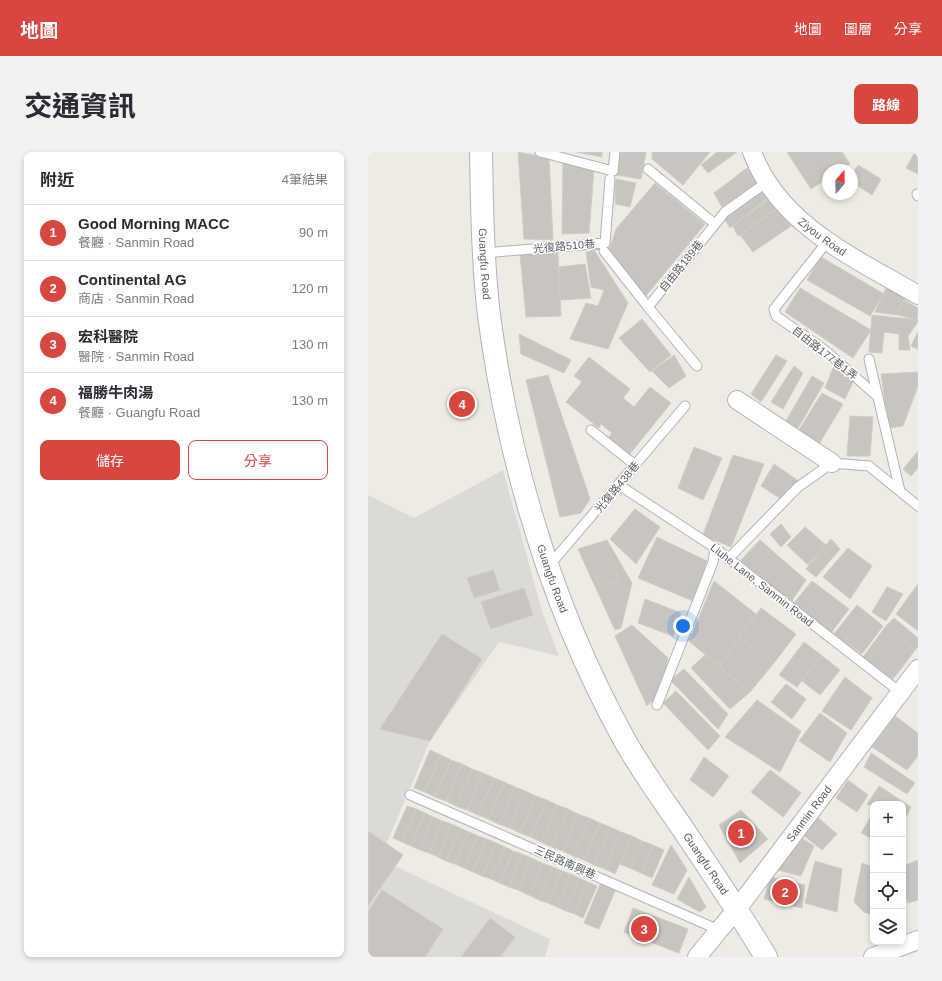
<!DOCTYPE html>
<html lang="zh-TW">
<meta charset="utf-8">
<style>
body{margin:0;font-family:Arial,"Noto Sans TC",sans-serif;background:#f2f2f3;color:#2b2b33}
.controls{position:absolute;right:12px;bottom:12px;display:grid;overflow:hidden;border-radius:8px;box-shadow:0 2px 6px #0003}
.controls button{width:36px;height:36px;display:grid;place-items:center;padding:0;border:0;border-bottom:1px solid #e1e1e2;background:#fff;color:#2b2b33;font:20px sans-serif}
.compass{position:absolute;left:454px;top:12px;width:36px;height:36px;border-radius:50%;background:#fff;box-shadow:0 2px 6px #0003;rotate:20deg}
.you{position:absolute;left:315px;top:474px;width:14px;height:14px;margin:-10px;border:3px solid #fff;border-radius:50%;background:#1a73e8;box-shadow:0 0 0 6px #1a73e833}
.badge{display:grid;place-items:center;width:26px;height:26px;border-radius:50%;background:#d8463f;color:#fff;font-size:13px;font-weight:700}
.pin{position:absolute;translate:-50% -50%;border:2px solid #fff;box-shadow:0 1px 4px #0006}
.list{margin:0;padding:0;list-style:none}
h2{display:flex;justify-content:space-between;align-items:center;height:52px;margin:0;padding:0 16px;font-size:17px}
h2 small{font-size:13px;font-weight:400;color:#7c7c81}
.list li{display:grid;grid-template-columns:26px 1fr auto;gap:12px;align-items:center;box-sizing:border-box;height:56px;padding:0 16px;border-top:1px solid #e1e1e2}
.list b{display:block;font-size:15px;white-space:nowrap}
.list p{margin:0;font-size:13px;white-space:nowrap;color:#7c7c81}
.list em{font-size:13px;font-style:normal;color:#7c7c81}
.actions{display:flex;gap:8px;padding:12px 16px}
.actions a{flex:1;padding:9px 0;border:1px solid #d8463f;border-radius:8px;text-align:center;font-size:14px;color:#d8463f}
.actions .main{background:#d8463f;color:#fff}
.icon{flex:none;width:22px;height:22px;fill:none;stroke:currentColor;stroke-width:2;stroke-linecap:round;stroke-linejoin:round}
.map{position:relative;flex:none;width:550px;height:805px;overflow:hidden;border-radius:8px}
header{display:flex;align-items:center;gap:24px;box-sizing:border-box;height:56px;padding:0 20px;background:#d8463f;color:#fff}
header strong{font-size:19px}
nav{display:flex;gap:22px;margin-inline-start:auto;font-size:14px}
.intro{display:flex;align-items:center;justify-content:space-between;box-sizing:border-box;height:96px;padding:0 24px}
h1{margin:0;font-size:28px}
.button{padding:10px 18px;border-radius:8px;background:#d8463f;color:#fff;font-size:14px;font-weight:700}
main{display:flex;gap:24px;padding:0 24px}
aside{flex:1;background:#fff;border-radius:8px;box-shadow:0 2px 6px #0003}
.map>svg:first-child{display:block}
.industrial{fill:#dcdad6}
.building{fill:#c8c5c0;stroke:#d1ccc3}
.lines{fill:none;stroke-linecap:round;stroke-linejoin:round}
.lane-casing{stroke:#b1b4b8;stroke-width:11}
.street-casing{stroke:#b1b4b8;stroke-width:20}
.secondary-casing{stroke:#b0b3b8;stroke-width:24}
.lane{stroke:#fff;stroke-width:9}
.street{stroke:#fff;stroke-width:18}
.secondary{stroke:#fff;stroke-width:22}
.labels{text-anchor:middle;stroke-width:3;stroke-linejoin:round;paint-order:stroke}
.street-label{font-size:11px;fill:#5c5f63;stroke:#fff}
</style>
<header>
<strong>地圖</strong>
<nav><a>地圖</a><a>圖層</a><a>分享</a></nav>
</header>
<div class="intro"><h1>交通資訊</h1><a class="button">路線</a></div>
<main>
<aside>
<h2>附近<small>4筆結果</small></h2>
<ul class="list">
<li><span class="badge">1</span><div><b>Good Morning MACC</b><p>餐廳 · Sanmin Road</p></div><em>90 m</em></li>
<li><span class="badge">2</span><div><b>Continental AG</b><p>商店 · Sanmin Road</p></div><em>120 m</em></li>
<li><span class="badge">3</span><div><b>宏科醫院</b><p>醫院 · Sanmin Road</p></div><em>130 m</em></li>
<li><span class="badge">4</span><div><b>福勝牛肉湯</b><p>餐廳 · Guangfu Road</p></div><em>130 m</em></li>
</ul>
<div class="actions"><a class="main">儲存</a><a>分享</a></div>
</aside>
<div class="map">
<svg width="550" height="805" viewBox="0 0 550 805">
<rect width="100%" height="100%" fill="#edebe4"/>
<path class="industrial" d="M135,318l39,141 17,45 -60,-14 -69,99 -50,118 170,80 -5,18h-177v-462l46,23z"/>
<path class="building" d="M150,0l31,6 4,82 -29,-1z
M208,0h26v5z
M251,0h27l-5,27 -25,-4z
M284,0h58l-27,33 -31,-26z
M349,0h20l-29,21 -7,-8z
M419,0h55l8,12 -9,6h-13v8l-17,11z
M547,0l3,1v21l-12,-6z
M195,11l31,6 -5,64 -27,1z
M490,13l23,14 -9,16 -20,-13v-7z
M379,16l10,15 -35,24 -8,-14z
M248,27l20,4 -6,24 -15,-3z
M287,31l50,41 -60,73 -36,-46 7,-22z
M394,38l6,8 -38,30 -5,-9z
M402,46l7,10 -39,28 -5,-10z
M409,56l14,18 -38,26 -13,-17z
M226,98l34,53 -20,46 -38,-10 16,-36 12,3 6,-16 -13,-3 -5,-35z
M190,101l3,63 -35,1 -6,-63z
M453,105l63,37 -14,22 -63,-36z
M217,112l6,34 -31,2 -1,-33z
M520,132l19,10 -10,21 -22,-3z
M432,136l71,42 -18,28 -68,-46z
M536,148l14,8 -1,12 -22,-6z
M504,163l46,5v2l-10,14 2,14h-11v-16l-15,-2 -2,21 -13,-1z
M274,167l29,36 -21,17 -31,-34z
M550,180v17l-7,-3z
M151,182l52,26 -7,13 -43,-19z
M306,203l12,21 -17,12 -17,-17z
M408,203l11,6 -26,41 -10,-8z
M221,205l41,32 -7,9 11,9 16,-20 21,16 -47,58 -21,-16 9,-12 -11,-9 -2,4 -33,-26 16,-20 -8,-6z
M426,214l9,7 -20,36 -12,-7z
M465,216l21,12 -9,19 -20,-11z
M550,220v14l-15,40 -14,2 -8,-54z
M180,223l42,124 -9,14 -21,4 -34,-137z
M444,224l12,7 -26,45 -12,-7z
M454,241l21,11 -24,40 -20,-14z
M482,264l23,1 -3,39h-23z
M326,295l28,11 -19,42 -25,-12z
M550,299v17l-7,8 -8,-7z
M365,303l31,9 -33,83 -28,-12z
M406,312l26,18 -16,19 -23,-15z
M267,357l25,18 -24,37 -26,-25z
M413,372l10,13 -10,10 -11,-13z
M437,375l21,18 -18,20 -21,-20z
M289,385l50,24 -14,40 -55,-23z
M463,387l9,10 -24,28 -10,-8z
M239,388l25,43 -11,45 -6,2 -37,-81z
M392,388l46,40 -15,22 -51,-41z
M480,396l24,18 -22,33 -27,-22z
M246,415l5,13 -19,8 -5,-15z
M125,418l7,20 -26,8 -7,-20z
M346,429l42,33 -17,23 -19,30 -31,-26z
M444,429l37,28 -18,24 -37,-30z
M550,432v47l-22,-17z
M519,435l16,7 -17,27 -14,-9z
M156,436l9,27 -42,14 -10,-27z
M277,447l36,14 -8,23 -35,-13z
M489,453l10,8 -23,28 -10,-7z
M393,456l35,26 -22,29 -35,-26z
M499,461l16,13 -21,28 -18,-13z
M526,466l24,20v9l-3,3 -29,-24z
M264,473l36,33 -6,34 -15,14 -32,-70z
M518,474l29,24 -11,15 -29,-24z
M74,482l40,25 -52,82 -50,-12z
M371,485l35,26 -24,29 -30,-25z
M507,489l29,24 -12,15 -29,-23z
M436,490l17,13 -24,32 -18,-12z
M337,503l45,37 -20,17 -39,-41z
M453,503l19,15 -20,25 -18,-14z
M316,517l44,45 -10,15 -48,-49z
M477,525l27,21 -21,32 -29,-19z
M418,532l20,15 -14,20 -21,-17z
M308,539l44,45 -12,14 -45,-47z
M389,548l44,31 -21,41 -55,-35z
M452,561l27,20 -17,29 -31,-21z
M527,564l23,17v23l-11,14 -35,-23z
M62,598l11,5 -16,37 -11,-4z
M503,601l44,30 -8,11 -43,-27z
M73,603l10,5 -16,37 -10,-5z
M336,605l25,19 -16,21 -23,-17z
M83,608l11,4 -16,37 -11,-4z
M94,612l10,5 -16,37 -10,-5z
M104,617l11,4 -16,37 -11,-4z
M402,618l31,23 -18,24 -32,-25z
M115,621l11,5 -16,37 -11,-5z
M126,626l10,4 -16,37 -10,-4z
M480,628l20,15 -11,17 -21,-14z
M136,630l11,5 -16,37 -11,-5z
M511,634l32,21 -8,16v-19h-30v3l-6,-3z
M147,635l10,4 -15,37 -11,-4z
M157,639l11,5 -16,37 -10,-5z
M168,644l11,4 -16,37 -11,-4z
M179,648l10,5 -16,37 -10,-5z
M189,653l11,4 -16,38 -11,-5z
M39,654l9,3 -14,33 -9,-4z
M48,657l9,4 -14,33 -9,-4z
M200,657l10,5 -15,37 -11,-4z
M373,658l27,29 -28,24 -21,-38z
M57,661l8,4 -13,33 -9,-4z
M505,661v26l-12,-6z
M210,662l11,4 -16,38 -10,-5z
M448,664l21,18 -15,16 -20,-16z
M65,665l9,4 -13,32 -9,-3z
M221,666l11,5 -16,37 -11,-4z
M74,669l9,3 -13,33 -9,-4z
M232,671l10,4 -16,38 -10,-5z
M83,672l9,4 -14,33 -8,-4z
M242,675l11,5 -16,37 -11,-4z
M92,676l9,4 -14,32 -9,-3z
M0,679l35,24 -35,51z
M101,680l9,4 -14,32 -9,-4z
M253,680l11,4 -17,38 -10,-5z
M110,684l9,3 -14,33 -9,-4z
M264,684l10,5 -12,27 -10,-4z
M119,687l9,4 -14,33 -9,-4z
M435,687l11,7 -13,30 -24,-6z
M274,689l11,4 -12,28 -11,-5z
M128,691l9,4 -14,32 -9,-3z
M285,693l11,5 -12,28 -11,-5z
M303,693l16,25 -13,24 -22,-9z
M137,695l8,4 -13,32 -9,-4z
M145,699l9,3 -13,33 -9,-4z
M154,702l9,4 -13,32 -9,-3z
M163,706l11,5 -13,32 -11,-5z
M550,708v40l-10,3 -5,-15v-22z
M447,709l27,8 -5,43 -32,-9z
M174,711l11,4 -14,33 -10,-5z
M494,711l11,4v48l-9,-3 -10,-10z
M185,715l9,4 -14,32 -9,-3z
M194,719l8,3 -13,33 -9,-4z
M202,722l9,4 -13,33 -9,-4z
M321,725l17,30 -6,5 -23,-13z
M402,725l35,8 -3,23 -38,-9z
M211,726l9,4 -13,32 -9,-3z
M234,728l15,6 -18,43 -15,-6z
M220,730l9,4 -14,32 -8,-4z
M14,738l61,39 -18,28h-57v-45z
M265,756l55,21 -9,24 -55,-21z
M122,766l25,19 -15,20h-39z"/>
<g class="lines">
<defs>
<path id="lane" d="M172,0l73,19 2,-19
M280,17l67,55
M549,42l1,2
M459,90l-53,67 2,7 50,35 52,46
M236,99l44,56 49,59
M116,101l121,-10 5,-64
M280,155l77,-95 42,-30
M501,207l31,132
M223,278l44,35
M251,333l96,63 185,144
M360,407l70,-72 34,-24 37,3 49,40
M180,415l137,-161
M289,553l56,-143 2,-14
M42,643l309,135"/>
<g id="street">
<path id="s1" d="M384,0c27,73 103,106 166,143"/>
<path d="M369,248l95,63"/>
<path id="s2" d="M329,805l22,-27 18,-21 181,-240"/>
<path d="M505,805l45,-17"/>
</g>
<g id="secondary">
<path id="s3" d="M113,0c1,48 1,96 6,144 2,26 7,52 11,78 23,128 64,253 127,367 17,30 38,59 58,88 28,42 57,84 83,128"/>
</g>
</defs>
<use href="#lane" class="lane-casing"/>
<use href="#street" class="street-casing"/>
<use href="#secondary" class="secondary-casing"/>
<use href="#lane" class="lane"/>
<use href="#street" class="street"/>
<use href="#secondary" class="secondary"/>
</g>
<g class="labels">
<g class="street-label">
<text dy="4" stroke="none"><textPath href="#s1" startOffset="112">Ziyou Road</textPath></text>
<text transform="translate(196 94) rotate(-5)" y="4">光復路510巷</text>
<text dy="4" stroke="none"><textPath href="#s3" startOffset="112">Guangfu Road</textPath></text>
<text transform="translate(313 114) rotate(-51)" y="4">自由路189巷</text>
<text transform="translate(457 201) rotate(38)" y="4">自由路177巷1弄</text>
<text transform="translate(249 335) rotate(-50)" y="4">光復路438巷</text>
<text dy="4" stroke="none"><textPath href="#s3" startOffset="435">Guangfu Road</textPath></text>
<text transform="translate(394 433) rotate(38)" y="4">Liuhe Lane, Sanmin Road</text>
<text dy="4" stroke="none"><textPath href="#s2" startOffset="182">Sanmin Road</textPath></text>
<text transform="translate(197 710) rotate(24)" y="4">三民路南興巷</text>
<text dy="4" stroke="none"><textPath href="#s3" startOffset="760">Guangfu Road</textPath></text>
</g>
</g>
</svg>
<div class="controls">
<button>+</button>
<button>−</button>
<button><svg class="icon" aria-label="locate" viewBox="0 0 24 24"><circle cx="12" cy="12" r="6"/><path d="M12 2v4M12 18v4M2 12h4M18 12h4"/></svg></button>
<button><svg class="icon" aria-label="layers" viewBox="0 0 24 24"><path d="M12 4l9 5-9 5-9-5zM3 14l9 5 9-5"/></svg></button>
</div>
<svg class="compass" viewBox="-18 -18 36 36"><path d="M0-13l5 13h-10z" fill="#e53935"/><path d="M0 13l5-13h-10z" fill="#7c7c81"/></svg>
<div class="you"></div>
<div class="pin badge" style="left:373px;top:681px">1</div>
<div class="pin badge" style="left:417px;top:740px">2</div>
<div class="pin badge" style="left:276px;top:777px">3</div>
<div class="pin badge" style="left:94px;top:252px">4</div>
</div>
</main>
